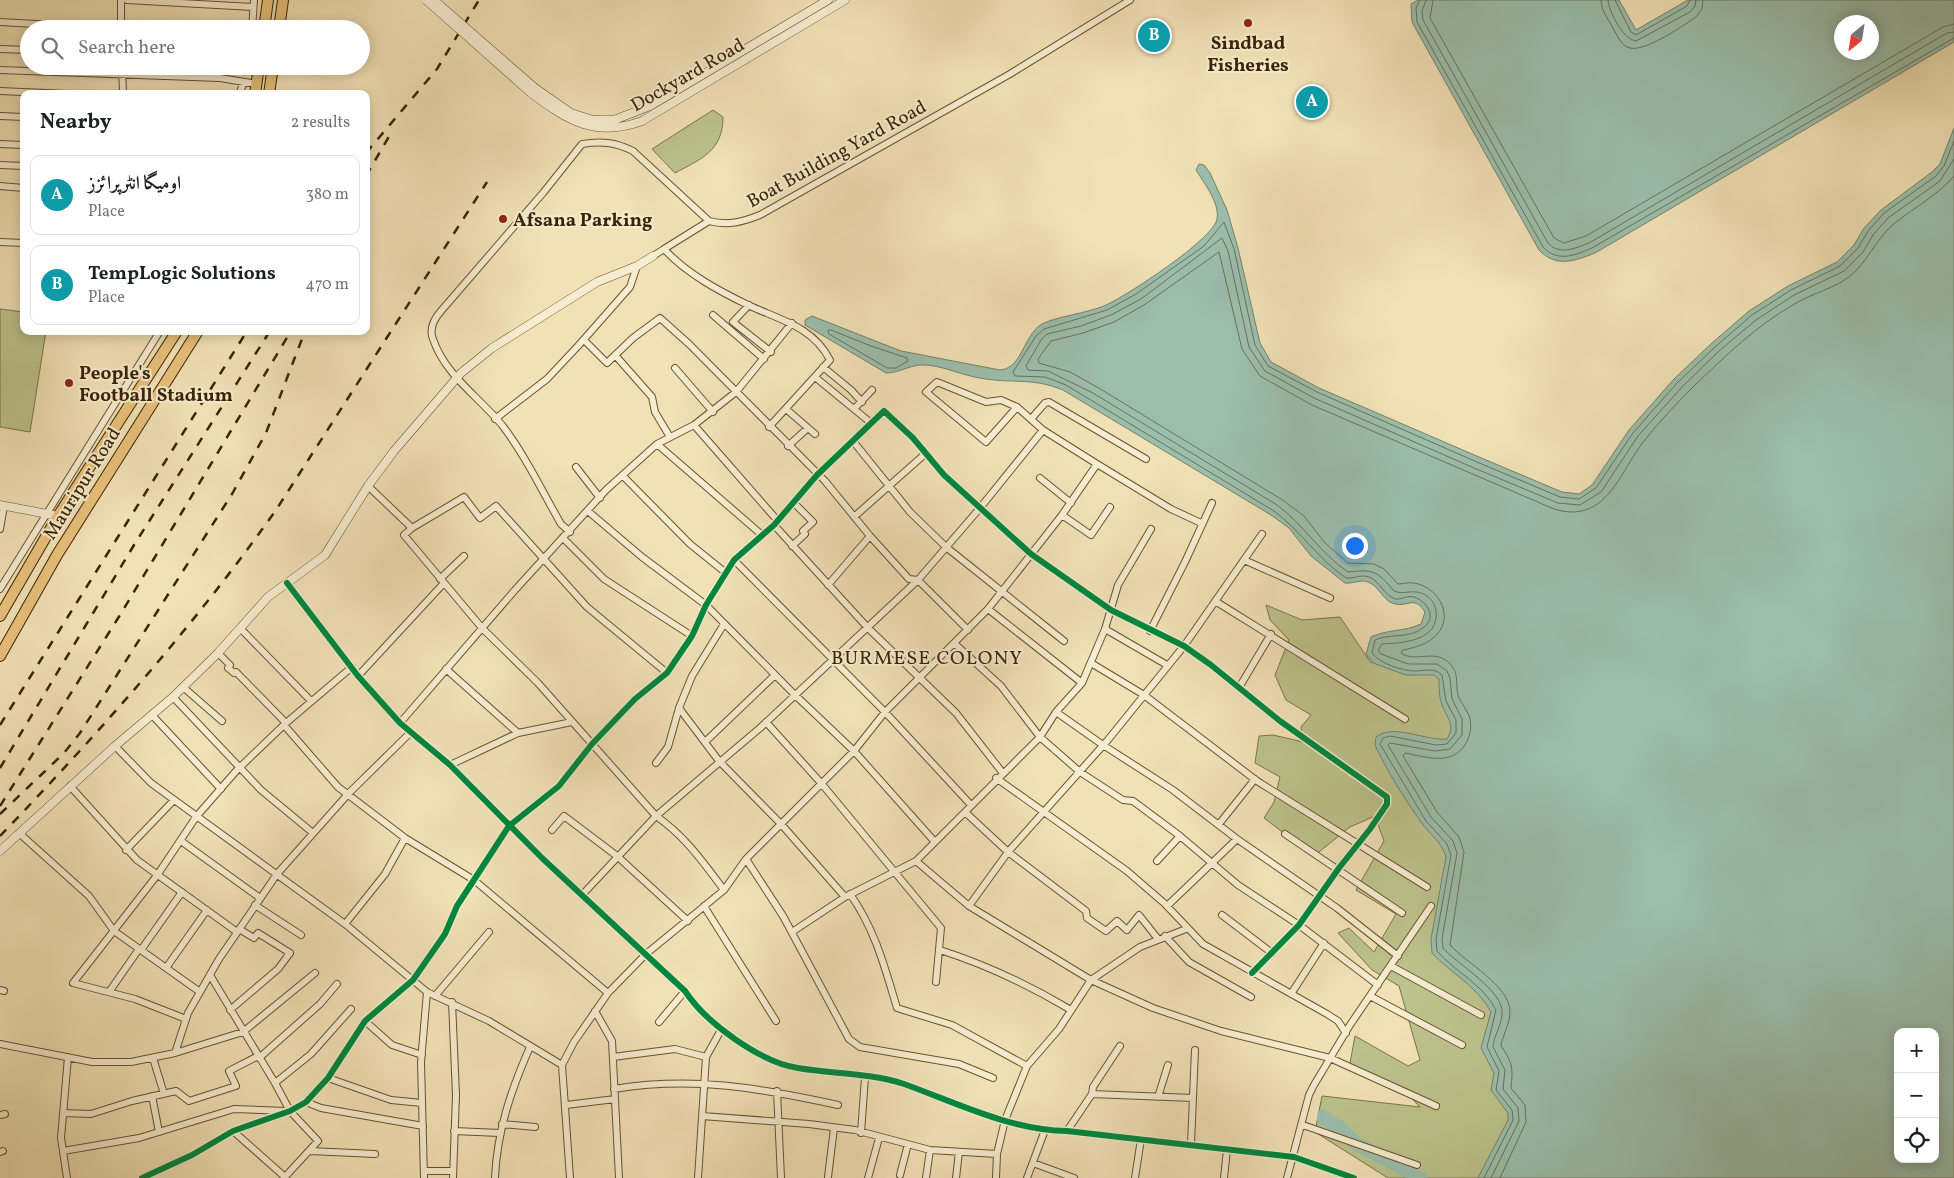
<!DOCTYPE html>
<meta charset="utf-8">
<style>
body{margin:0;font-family:Vollkorn,Amiri,serif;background:#f6f6f6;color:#202124}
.controls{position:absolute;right:15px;bottom:15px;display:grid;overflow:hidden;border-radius:10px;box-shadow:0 2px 12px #0003}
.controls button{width:45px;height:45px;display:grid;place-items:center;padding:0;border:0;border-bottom:1px solid #e0e0e0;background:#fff;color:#202124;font:25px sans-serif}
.compass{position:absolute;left:1834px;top:15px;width:45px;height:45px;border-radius:50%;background:#fff;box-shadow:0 2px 12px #0003;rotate:210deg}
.you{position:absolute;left:1354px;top:545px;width:18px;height:18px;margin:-12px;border:4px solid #fff;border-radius:50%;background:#1a73e8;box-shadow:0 0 0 8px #1a73e833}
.badge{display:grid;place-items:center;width:32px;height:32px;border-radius:50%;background:#8f2418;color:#fff;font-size:16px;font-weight:700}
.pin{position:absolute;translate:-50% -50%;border:2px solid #fff;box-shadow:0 1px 5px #0006}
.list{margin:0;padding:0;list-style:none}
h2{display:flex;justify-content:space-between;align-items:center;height:65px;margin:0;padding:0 20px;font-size:21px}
h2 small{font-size:16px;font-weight:400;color:#757577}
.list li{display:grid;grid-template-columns:32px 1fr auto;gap:15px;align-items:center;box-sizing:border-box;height:80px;margin:0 10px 10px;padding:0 10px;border:1px solid #e0e0e0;border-radius:10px}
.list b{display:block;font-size:19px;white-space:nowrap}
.list p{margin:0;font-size:16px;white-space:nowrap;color:#757577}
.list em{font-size:16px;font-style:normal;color:#757577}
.icon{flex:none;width:28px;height:28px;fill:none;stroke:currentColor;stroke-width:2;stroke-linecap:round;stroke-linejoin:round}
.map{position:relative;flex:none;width:1954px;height:1178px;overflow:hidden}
.search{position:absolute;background:#fff;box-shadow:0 2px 12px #0003;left:20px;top:20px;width:350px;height:55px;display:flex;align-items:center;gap:12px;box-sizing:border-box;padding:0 18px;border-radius:28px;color:#757577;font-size:19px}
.panel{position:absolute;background:#fff;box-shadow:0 2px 12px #0003;left:20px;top:90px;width:350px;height:245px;border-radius:10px}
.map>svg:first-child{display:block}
.green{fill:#bcc28c;stroke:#7c7248;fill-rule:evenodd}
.water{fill:#9bbeac;stroke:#758069;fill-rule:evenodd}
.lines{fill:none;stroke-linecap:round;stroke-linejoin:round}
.shore{stroke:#6b7058;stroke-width:1}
.river{stroke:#9bbeac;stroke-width:14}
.minor-casing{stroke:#685230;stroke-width:8}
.tertiary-casing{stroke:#685230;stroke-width:9}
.trunk-casing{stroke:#3b2304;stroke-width:12}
.minor{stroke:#f6eccf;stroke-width:6}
.tertiary{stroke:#f6eccf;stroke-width:8}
.trunk{stroke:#e8c07a;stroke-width:10}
.rail{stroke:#3b2304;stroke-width:2.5;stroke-dasharray:9 9;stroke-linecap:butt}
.tertiary-bridge-casing{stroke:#685230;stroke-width:9;stroke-linecap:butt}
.tertiary-bridge{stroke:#f6eccf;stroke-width:8}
.cycleway-casing{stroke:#f6eccf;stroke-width:9}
.cycleway{stroke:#00873e;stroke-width:6}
.poi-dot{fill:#8f2418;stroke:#f6eccf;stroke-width:2}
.labels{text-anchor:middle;stroke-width:4;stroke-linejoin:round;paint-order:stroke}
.poi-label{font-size:19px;font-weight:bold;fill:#3b2304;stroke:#f6eccf;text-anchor:start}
.street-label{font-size:19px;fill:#3b2304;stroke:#f6eccf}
.neighbourhood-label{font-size:20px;letter-spacing:1px;fill:#3b2304;stroke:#f6eccf}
</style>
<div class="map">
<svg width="1954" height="1178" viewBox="0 0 1954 1178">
<rect width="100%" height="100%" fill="#f1e1b5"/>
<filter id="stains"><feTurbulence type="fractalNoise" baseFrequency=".004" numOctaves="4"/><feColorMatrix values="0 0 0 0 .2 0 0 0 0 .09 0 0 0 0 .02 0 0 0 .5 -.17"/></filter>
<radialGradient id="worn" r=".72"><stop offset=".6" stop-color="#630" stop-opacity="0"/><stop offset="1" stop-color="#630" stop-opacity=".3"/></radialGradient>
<path class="green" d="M713,110l10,7c0,34 -22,42 -48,56l-23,-24z
M0,309l24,3v19h22l-16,101 -30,-5z
M1266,605l36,15 38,-3 31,46 24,-17 502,75 57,457h-566l-73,-46 7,-36 98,11 -18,-19 -53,-19 6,-33 53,30 12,-6 -21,-74 -27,-16 -34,-37 11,-5 25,24 22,-38 -40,-24 28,-49 -9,-25 -25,11 -36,29 -50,-38 10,-16 6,-25 -25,-14 4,-27 14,-1 30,7 -2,-15 10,-12 -25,-15 -11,-25 14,-35 -19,-20zM1898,1032h37v127h-37z"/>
<path class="water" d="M1418,0h201l17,30 52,-30h266v42l-359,211c-20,8 -39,15 -56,-3l-127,-228 -1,-18zM1842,22h30v30h-30z
M1954,128v1050h-476l30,-58v-7l-17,-23 3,-17 -13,-25 10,-36c-13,-25 -40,-39 -59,-59l-1,-14 15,-82c-4,-15 -16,-22 -25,-35 -17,-24 -34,-51 -46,-77l1,-8c18,-14 49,4 71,2 9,-14 0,-21 -5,-34 -3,-8 -3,-18 -3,-26l-5,-4h-28l-33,-12 -7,-9 5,-17c16,-8 34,-5 50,-13l4,-12c-11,-17 -16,-5 -30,-8 -13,-3 -15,-18 -27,-22 -7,-3 -15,2 -23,1l-34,-27 -22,-28 -18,-13 -208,-125c-31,-13 -52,-6 -83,-12 -20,-3 -40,-14 -60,-13 -12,1 -22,8 -34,8l-81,-48v-5l7,-4 89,35 99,19c23,-2 23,-35 42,-46 13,-7 45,-11 62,-18 21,-9 110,-67 113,-87 3,-16 -13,-36 -21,-49l3,-6 5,1 6,8 17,37 11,38 22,95 11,19 48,26 160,69 83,35 17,2 13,-9 37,-55 45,-51 38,-36 37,-32 39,-25 49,-24 17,-17 10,-17 17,-18 51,-38 8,-8zM1898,1032h37v127h-37z"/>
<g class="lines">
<path class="shore" d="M1420,0l-4,8 1,14 126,225c15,16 32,8 49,1l362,-210
M1426,0l-4,11 1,9 125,223c12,13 27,5 41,0l358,-210 7,-1
M1433,0l-3,18 124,220 10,5 22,-7 357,-209 11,-3
M1601,0c0,10 7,19 12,28 4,7 7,15 14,19 15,8 55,-21 69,-30l6,-8 1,-9
M1608,0c1,12 15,39 28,41l54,-29 5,-6 1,-6
M1615,0l16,32 5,3 51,-29 3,-6
M831,330l40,16 36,12 1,3 -12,7h-9l-58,-34 -1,-3z
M1484,1178l29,-58 -1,-10 -16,-20 3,-19 -12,-24 9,-37c-13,-26 -41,-38 -59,-59l-1,-12 15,-84 -4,-11 -21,-23 -46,-77 3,-6 7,-2 46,9 11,-1 9,-11v-13l-10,-19 -4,-26c-9,-8 -15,-4 -27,-4 -13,0 -36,-8 -43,-18l3,-13c15,-7 34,-1 48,-12 15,-10 4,-27 -9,-31 -7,-2 -13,3 -19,2 -11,-4 -15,-18 -26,-22 -8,-3 -15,2 -23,1 -28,-19 -45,-47 -72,-67l-208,-126 -21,-8 -30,-1 -2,-4 23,-36 8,-7 63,-19 29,-16 68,-48 20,-24 10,27 21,96 13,21 49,26 160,70 83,35 19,2 17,-11 37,-55 44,-50 38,-36 37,-32 39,-25 49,-24 18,-18 10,-17 16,-18 52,-37 8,-10 10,-25
M1491,1178l28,-57 -1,-13 -15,-19 2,-19 -12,-23c1,-12 9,-22 9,-34 2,-22 -45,-49 -59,-65l-1,-9 15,-86 -4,-12 -22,-24 -43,-72 2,-2 45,8 15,-2 12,-14v-16l-10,-20 -2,-21 -3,-7 -10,-7h-29l-27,-10 -3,-4 4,-6c18,-1 52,-2 54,-27 1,-8 -2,-16 -9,-21 -13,-9 -23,0 -33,-5 -17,-20 -20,-22 -46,-19 -28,-19 -44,-47 -71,-67l-184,-112 -45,-22 -20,-1 -2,-4 15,-26 6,-6 34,-8 30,-11 30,-16 81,-61 6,13 21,96 16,24 49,27 160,70 84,35 22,2 21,-13 37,-56 44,-49 37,-36 37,-31 38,-25 50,-24 19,-19 10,-17 15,-17 52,-37 14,-22
M1500,1178l26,-56 -1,-17 -14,-17c2,-20 2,-25 -10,-42 2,-12 9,-22 9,-35 -1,-26 -44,-48 -60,-66l14,-93 -5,-15 -22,-25 -34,-56 2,-3c21,4 46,13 60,-8 6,-9 7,-20 4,-30 -3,-6 -7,-11 -10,-17 -5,-14 2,-25 -11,-36 -14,-13 -33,1 -47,-9l2,-3c10,-2 21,-5 29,-11 25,-19 8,-52 -18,-56 -6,-1 -11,1 -16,1l-14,-15 -10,-5 -26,-1 -23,-20 -22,-28 -22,-16 -184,-112 -27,-15 -31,-9 -1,-4 13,-18 32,-8 31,-11 30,-17 75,-53 23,97 18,27 52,29 242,104c52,16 65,-36 90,-68 15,-19 32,-37 48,-53 33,-32 66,-64 106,-86 16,-9 36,-14 51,-25 19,-15 27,-39 46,-54 20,-16 43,-28 59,-47"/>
<path class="river" d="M1324,1116v3l17,9 14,15 66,35"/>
<defs>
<path id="minor" d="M121,0v29
M127,0l126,7
M0,22l127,7
M252,29l2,-29
M0,49l29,1
M122,66l1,28
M0,70l220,8 37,6
M0,91l67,3
M239,94l5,-12
M0,116l24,1
M0,144l24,1
M0,165l24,1
M0,186l24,2
M0,242l24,1
M664,249l45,-28
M653,256l11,-7c23,25 55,42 86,57 31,14 63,21 80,54l-61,67
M749,305l-16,17 38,30
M713,315l51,44
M584,340l23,23 26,-25 27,-20 29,26 136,137 45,55 39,43 9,1 50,50
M615,355l37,42 3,15 15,25
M823,367l28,23 11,12
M675,368l38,44
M815,377l56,46
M1017,407l-31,35 -60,-50 11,-10 49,20 15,-2 16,7 26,23 54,34 74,45 30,14
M786,409l29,25
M854,409l18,-19
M495,419l52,-40 31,-33 52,-59 7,-21
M1031,419l14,-16 4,-1 97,57
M694,425l83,95
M853,441l57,71 36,35 118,94
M657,444l105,91
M788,446l20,-18
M576,467l24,31
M623,476l67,68 36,29
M1040,478l31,25
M368,486l44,42 -8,7 78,93 56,55 118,133c29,20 47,46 68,74
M589,512l53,45 64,48 88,89 60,57 81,91
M1062,515l29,20 19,-28
M855,516l70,-62
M774,525l94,103 88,85 46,59
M412,528l52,-31 16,21 16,-12 91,101 80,66
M0,529l4,-23
M570,532l-9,-8c-19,-33 -36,-69 -59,-99 -23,-28 -57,-50 -69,-86 -4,-10 1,-20 8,-28l102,-118 39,-49c19,-3 33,-2 51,7l76,70c19,5 33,1 51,-6l250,-141 120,-74
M564,539l40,40 88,57
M792,546l13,-12 -2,-3 10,-9 -19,-19
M734,560l151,152 86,93
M1244,560l86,38
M440,579l24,-23
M287,583l71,93 42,47 50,42 92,93 143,133c21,32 75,71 113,77 35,6 73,5 106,16 53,19 106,46 163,47l227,26 60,21
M828,585l42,-49
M0,589l160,-258
M1215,601l190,118
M988,609l94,74
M241,629l70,72
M1105,629l62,36
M1150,631l35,-69 27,-59
M955,644l46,42 39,51 40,35 43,28 10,1 47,35 58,49 61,40 79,60
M218,653l12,12 -2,3 6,5 2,-1 50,51
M1091,663l53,32 113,86 170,106
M446,669l72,64
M358,676l86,-93
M1240,686l31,-52
M183,687l39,34
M173,697l88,93 52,43
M679,708l40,53 62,63 64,73
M1056,712l47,33 70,45 64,49 100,69 61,48
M152,715l69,74
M766,722l55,61 120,145 -5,54
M400,723l115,-133 91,-100 51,-46 37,-19 42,-33 56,-69
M284,725l54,62 67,51 69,42 134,113
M705,742l70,-67
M115,746l36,37 194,141 82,68 62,29 73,44
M656,763l12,-16 11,-39 13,-32 32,-52
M450,765l68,-32 54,-11
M996,778l131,93 37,32 39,41 124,70 11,7 8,12
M70,786l67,74 100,72
M965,812l43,40 78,59 1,7 19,13 11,-10 10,9 12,-15 19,24
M1219,824l36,-45
M552,830l12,-14 53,40 71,65
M19,833l70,63 25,35 86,61
M1285,834l117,79
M181,841l79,57
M126,850l48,-50
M746,859l37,57 66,123 11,8 99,17 34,14
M916,861l53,45 122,74 62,28 68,23 109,27 106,48
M1157,861l23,-25
M850,894c25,35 35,74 47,114l55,17 75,41
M582,895l74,-79 104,-88 158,-148 62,-72 63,-78
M255,905l46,30
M704,906l72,115
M969,906l39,-54 99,-111 77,-95 78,-112
M1167,906l70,-67
M1222,915l50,38
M345,924l40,-50 20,-36
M792,932l53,-35 71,-36 124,-124 16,-25 26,-29 23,-54 13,-44 33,-56
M1165,936l24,26 62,35
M141,950l41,-58
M940,950c47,15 89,35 131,60
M1391,966l90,49
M166,968l41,-58
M210,975l65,108 15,28 28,30 -34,37
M0,990l4,1
M109,992l30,-43
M1291,994l33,-51
M435,996l54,-64
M1370,996l92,49
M452,1002l4,93 -3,83
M230,1010l48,-41 12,-16 -32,-20 -4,5 -15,-9
M595,1011l17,30 7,137
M186,1019l-51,-20 -62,-16 85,-109 38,-57 41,-47 49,-47 66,-56
M365,1021l27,24 30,10
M659,1022l26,-31
M0,1044l92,18h39l44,-9 68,-21 72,-59
M175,1053l13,-40 31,-54 58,-85 72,-81 62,-61
M613,1057l62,-8 31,8 15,-27
M153,1058l11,36
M259,1058l61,-54 17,-20
M328,1078l63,22 31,3
M275,1083l36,-29 40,-45
M614,1089c80,-13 146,-1 224,16
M777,1091l4,87
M1092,1094l1,-7 27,-41
M152,1096l7,36
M1158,1097l10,-32
M306,1102l15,6 102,18
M566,1105l49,-6
M63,1113l28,1 41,-13 44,-10 13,10 47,-15 -7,-15 29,-15
M0,1115l5,-1
M702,1116l107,8 46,6 75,20 67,4
M502,1124l33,3
M1303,1125l114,40
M233,1131l52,46
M454,1131l46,2
M1067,1131l25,-37 101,4
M861,1133l4,-56
M1191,1144l4,-94
M63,1151l76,-13 95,-29 52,2
M310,1151l65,3
M0,1152l3,-1
M1033,1163l41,15
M424,1171h28
M900,1175l8,-31
M828,1177l6,-49
M67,1178l-6,-40 7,-81
M142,1178l50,-23 41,-24 57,-20 16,-9 22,-24 37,-57 48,-41 32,-46 12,-28 52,-80 50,-40 33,-42 43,-45 32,-26 25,-37 14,-31 28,-45 40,-35 43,-50 67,-64 29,27 31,37 87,79 80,56 73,36 27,19 69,56 107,76v7l-17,25 -31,39 -40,57 -47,48
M424,1178l-3,-116 6,-70
M495,1178c2,-47 16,-88 35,-131
M570,1178l-8,-113 12,-23 34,-49 38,-39 78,-64 22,-31 108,-108 31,-39 103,-103 74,-94 35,-51
M698,1178l8,-121
M868,1178l11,-40
M926,1178l4,-28
M956,1178l3,-26
M996,1178l1,-24 8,-34 22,-54 32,-37 32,-49 49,-33 46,-18
M1027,1178l18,-48
M1135,1178l6,-39
M1224,1178l3,-29
M1287,1178l22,-83 5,-10 36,-60 81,-119"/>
<path id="tertiary" d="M535,88l36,25 22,7h21l36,-14 178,-106
M531,93c37,28 65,45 111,28l203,-121
M0,505l58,11
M0,851l115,-105 58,-49 45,-44 50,-56 57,-42 43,-69 26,-35 67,-78 31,-25 105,-66 40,-16 16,-10"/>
<path id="trunk" d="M264,29l4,-29
M279,29l4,-29
M255,94l4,-28
M269,94l4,-28
M0,616l58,-100 119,-185
M0,656l57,-101 141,-224"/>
</defs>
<use href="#minor" class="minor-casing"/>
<use href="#tertiary" class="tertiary-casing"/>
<use href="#trunk" class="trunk-casing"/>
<use href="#minor" class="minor"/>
<use href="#tertiary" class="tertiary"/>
<use href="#trunk" class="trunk"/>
<path class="rail" d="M366,153l71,-84 42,-69
M366,176l25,-43
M0,725l247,-394
M0,768l134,-223 136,-214
M0,806l120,-191 171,-284
M0,814l64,-61 16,-20 152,-239 34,-61 39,-102
M0,836c98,-102 194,-210 276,-326l211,-328"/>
<defs>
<path id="tertiary-bridge" d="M426,0l105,93
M434,0l101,88"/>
</defs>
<use href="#tertiary-bridge" class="tertiary-bridge-casing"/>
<use href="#tertiary-bridge" class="tertiary-bridge"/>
<defs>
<path id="cycleway" d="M287,583l71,93 42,47 50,42 92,93 143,133c21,32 75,71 113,77 35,6 73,5 106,16 53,19 106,46 163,47l227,26 60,21
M142,1178l50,-23 41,-24 57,-20 16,-9 22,-24 37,-57 48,-41 32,-46 12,-28 52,-80 50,-40 33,-42 43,-45 32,-26 25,-37 14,-31 28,-45 40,-35 43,-50 67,-64 29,27 31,37 87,79 80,56 73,36 27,19 69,56 107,76v7l-17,25 -31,39 -40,57 -47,48"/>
</defs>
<use href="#cycleway" class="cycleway-casing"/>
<use href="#cycleway" class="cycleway"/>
</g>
<g class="poi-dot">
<circle cx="1248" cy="23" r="5"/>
<circle cx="503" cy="219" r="5"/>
<circle cx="69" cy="383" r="5"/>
</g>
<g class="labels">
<g class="poi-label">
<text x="1248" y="49" text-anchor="middle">Sindbad<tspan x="1248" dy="22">Fisheries</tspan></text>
<text x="513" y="226">Afsana Parking</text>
<text x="79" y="379">People's<tspan x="79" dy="22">Football Stadium</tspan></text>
</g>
<g class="street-label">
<text transform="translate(687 74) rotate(-30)" y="7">Dockyard Road</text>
<text transform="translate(836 153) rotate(-29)" y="7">Boat Building Yard Road</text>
<text transform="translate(81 483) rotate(-58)" y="7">Mauripur Road</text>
</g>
<g class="neighbourhood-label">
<text x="927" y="664">BURMESE COLONY</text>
</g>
</g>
<rect width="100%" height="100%" filter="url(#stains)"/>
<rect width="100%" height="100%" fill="url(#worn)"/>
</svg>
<div class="controls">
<button>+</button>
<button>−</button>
<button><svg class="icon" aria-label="locate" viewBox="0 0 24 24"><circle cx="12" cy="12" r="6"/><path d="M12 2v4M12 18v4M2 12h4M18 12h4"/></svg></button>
</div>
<svg class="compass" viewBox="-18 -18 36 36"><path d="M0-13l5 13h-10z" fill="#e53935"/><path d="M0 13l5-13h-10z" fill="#757577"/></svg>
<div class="you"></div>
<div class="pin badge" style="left:1312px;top:102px;background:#0f9aa8">A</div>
<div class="pin badge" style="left:1154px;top:36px;background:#0f9aa8">B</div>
<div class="search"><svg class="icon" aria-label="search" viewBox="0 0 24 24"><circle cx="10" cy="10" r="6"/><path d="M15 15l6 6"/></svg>Search here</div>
<section class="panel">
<h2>Nearby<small>2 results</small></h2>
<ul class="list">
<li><span class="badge" style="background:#0f9aa8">A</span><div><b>اومیگا انٹرپرائزز</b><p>Place</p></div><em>380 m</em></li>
<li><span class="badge" style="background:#0f9aa8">B</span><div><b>TempLogic Solutions</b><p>Place</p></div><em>470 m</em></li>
</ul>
</section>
</div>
